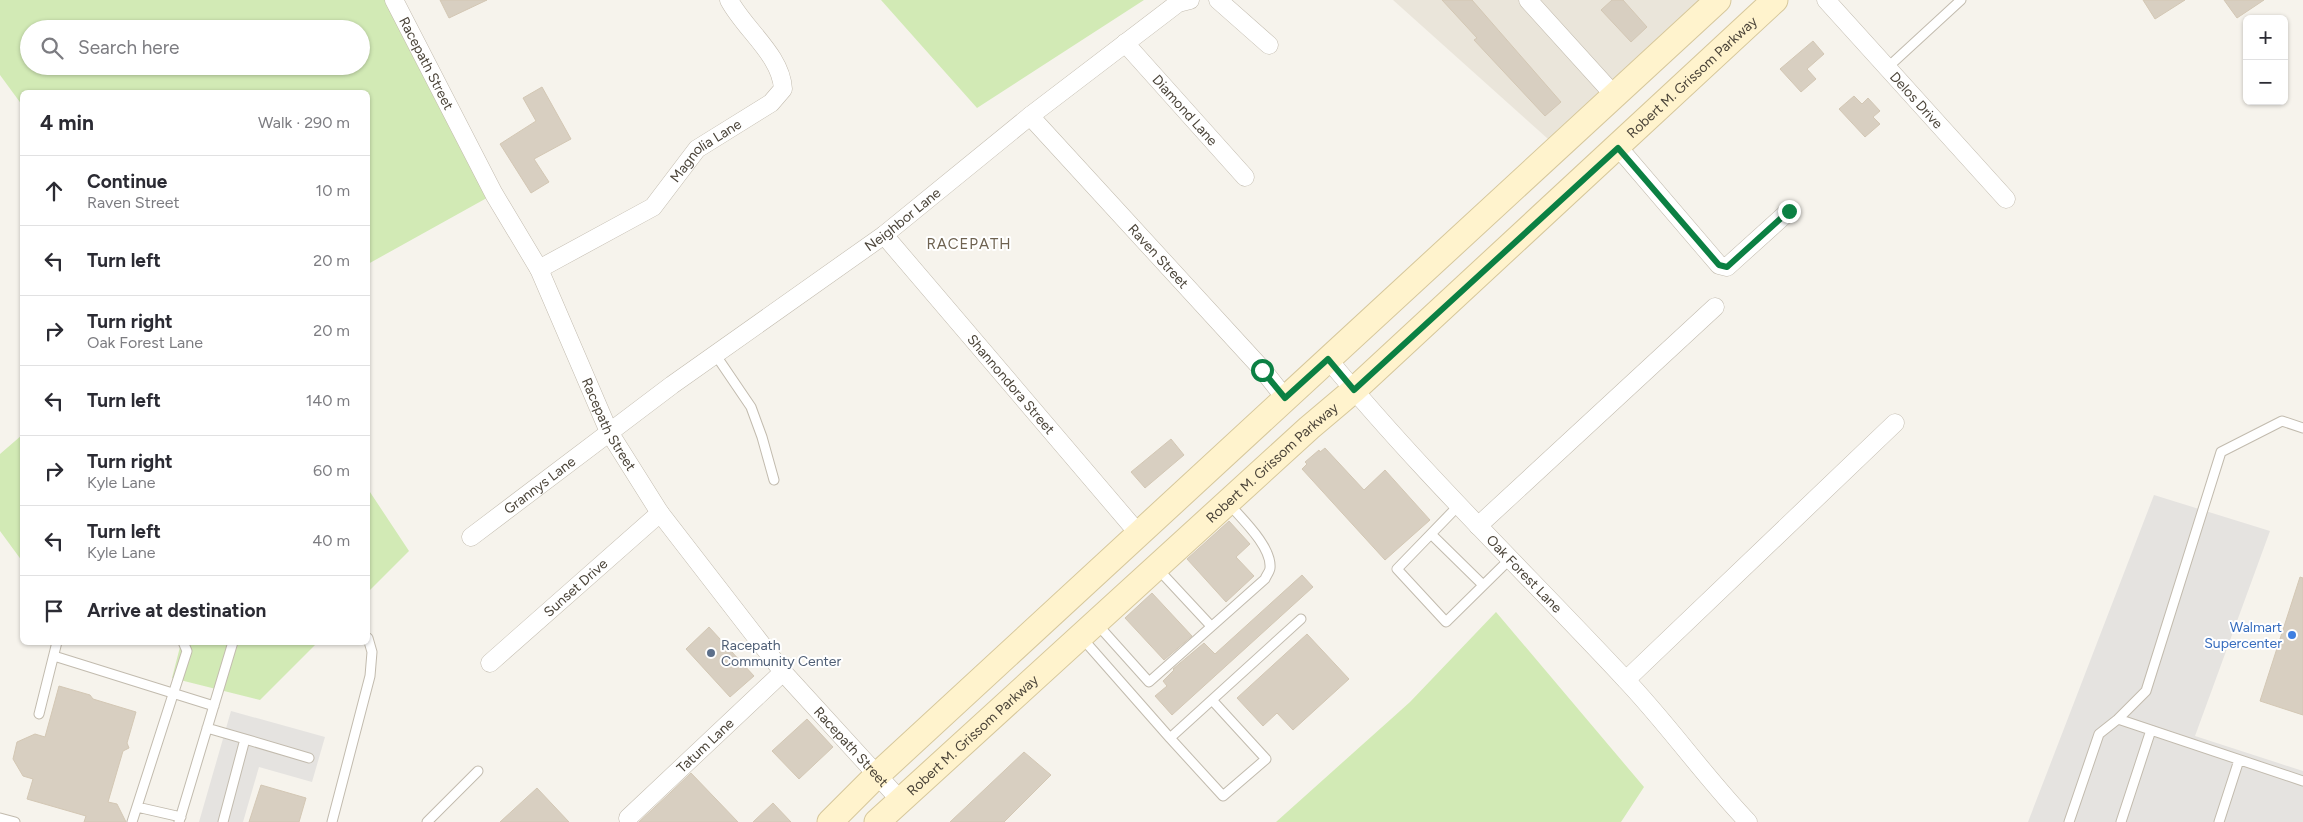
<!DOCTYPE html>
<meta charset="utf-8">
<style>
body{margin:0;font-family:Figtree,sans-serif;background:#f2f2f3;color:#2b2b33}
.controls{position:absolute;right:15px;top:15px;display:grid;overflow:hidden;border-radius:8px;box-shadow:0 1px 4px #0004}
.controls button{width:45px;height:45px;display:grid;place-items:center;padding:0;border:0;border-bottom:1px solid #e1e1e2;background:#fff;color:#2b2b33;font:25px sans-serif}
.stop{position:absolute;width:15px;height:15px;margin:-11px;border:4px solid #0b8043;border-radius:50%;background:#fff}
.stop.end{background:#0b8043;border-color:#fff;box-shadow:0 1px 5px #0008}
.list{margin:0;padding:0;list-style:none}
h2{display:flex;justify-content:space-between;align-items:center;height:65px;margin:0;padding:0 20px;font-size:21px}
h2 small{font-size:16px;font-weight:400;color:#7c7c81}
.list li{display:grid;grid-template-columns:32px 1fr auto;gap:15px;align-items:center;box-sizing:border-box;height:70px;padding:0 20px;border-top:1px solid #e1e1e2}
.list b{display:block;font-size:19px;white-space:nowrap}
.list p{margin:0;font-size:16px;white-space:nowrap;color:#7c7c81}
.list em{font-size:16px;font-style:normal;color:#7c7c81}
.icon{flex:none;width:28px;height:28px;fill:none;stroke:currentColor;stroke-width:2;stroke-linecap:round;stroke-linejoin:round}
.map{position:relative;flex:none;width:2303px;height:822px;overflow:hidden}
.search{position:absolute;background:#fff;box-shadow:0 1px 4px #0004;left:20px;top:20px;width:350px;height:55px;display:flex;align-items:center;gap:12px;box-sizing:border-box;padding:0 18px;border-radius:28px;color:#7c7c81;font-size:19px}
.panel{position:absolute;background:#fff;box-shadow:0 1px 4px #0004;left:20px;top:90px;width:350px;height:555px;border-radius:8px}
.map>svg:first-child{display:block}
.residential{fill:#eae5da}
.green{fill:#d2eab5;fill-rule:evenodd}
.parking{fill:#e5e3e0}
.building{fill:#d8cfc1;stroke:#d3c7b4}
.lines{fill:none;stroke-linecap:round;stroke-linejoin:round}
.service-casing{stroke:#c2bbae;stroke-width:11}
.minor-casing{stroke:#c2bbae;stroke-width:19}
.secondary-casing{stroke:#d6c79b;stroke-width:27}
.service{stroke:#fff;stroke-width:9}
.minor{stroke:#fff;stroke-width:18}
.secondary{stroke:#fff3cd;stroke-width:25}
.route{stroke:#0b8043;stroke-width:6}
.shop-dot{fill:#3f7fe0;stroke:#fff;stroke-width:2}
.service-dot{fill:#5c6f8a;stroke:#fff;stroke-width:2}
.labels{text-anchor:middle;stroke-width:4;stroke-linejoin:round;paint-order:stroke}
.street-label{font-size:14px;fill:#4b4439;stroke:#fff}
.shop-label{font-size:14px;fill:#366cbe;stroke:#fff;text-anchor:end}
.service-label{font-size:14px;fill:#4e5e75;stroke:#fff;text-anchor:start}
.neighbourhood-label{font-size:15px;letter-spacing:1px;fill:#6e6250;stroke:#fff}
</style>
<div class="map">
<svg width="2303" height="822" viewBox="0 0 2303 822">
<rect width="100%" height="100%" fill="#f6f3ec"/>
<path class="residential" d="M1393,0h325l-161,147z"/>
<path class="green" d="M0,0h394l100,194 -126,70v-172h-346v13l-22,-30zM29,29h332v37h-332z
M881,0h263l-167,108z
M22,435v126l-22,-30v-77z
M368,489l41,62 -41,41z
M1496,612l148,175 -23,35h-345l134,-120z
M181,643h136l-57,57 -88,-22z"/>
<path class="parking" d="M2154,495l116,36 -75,205 108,35v51h-275z
M231,711l94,26 -13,45 -53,-15 -16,55h-44z"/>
<path class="building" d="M440,0h47l-38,18z
M1442,0h30l89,102 -16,14 -71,-76 3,-2z
M1612,0h11l24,27 -16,15 -30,-32z
M2143,0h42l-30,19z
M2224,0h40l-27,18z
M1813,41l11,13 -17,15 9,10 -15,13 -21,-23z
M542,87l29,52 -37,20 15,23 -18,11 -31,-49 36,-23 -13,-23z
M1854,96l8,8 6,-6 12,13 -7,6 7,7 -15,13 -26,-28z
M1171,439l13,16 -39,33 -14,-16z
M1325,448l39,42 21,-20 45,50 -45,40 -83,-91 5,-5 -2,-2 14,-12 1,2z
M1229,521l21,23 -14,13 18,19 -28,26 -39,-43z
M1302,575l11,12 -141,128 -17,-19 12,-10 -4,-5 11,-11 -1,-1 31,-26 11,11z
M2300,577l3,1v137l-43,-14z
M1152,593l40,43 -28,24 -39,-42z
M709,627l45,49 -24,21 -44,-48z
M1307,634l42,45 -56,51 -16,-17 -14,13 -26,-28z
M59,686l31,9 3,4 43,13 -9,31 2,5 -6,3 -15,51 9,2 9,18h-42l2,-6 -59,-17 6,-20 -10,-3 -10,-17 4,-17 18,-8 10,3z
M807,719l26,28 -34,32 -27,-28z
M1024,752l27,23 -47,47h-54z
M691,773l47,49h-99l32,-30z
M261,785l45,13 -7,24h-50z
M537,788l32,34h-69z
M773,803l18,19h-38z"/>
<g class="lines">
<defs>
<path id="service" d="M1887,68l74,-68
M715,354l36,53 11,30 12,43
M1459,505l-62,64 49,53 64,-63
M1431,534l52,51
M1157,568l54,58
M1097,624l52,58 116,-103c1,-3 5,-8 5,-11 2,-21 -28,-49 -41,-64
M1082,638l88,100 131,-119
M54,656l160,50
M39,714l18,-72
M2118,719l185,62
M207,728l38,11 -22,83
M1170,738l53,58 43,-37 -54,-59
M245,739l64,19
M137,807l44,10
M0,818l15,4
M132,822l55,-171 -4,-9
M179,822l54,-180
M332,822l38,-146 2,-24 -4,-14
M427,822l51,-51
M2069,822l30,-88 19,-15 28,-28 75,-239 61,-31 21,7
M2121,822l30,-92
M2219,822l20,-62"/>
<g id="minor">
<path id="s1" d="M394,0l100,194 45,75 70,163 51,81 123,159 117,128"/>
<path d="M1218,0l51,45"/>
<path d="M1528,0l86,95"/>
<path id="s2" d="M1826,0l180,199"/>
<path id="s3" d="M1125,43l120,134"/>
<path id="s4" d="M1030,116l232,253 23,29"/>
<path d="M1618,147l101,118 8,2 62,-56"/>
<path id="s5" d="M884,235l254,298"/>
<path id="s6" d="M539,269l114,-62 44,-58 74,-46 12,-14c-2,-34 -38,-59 -54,-89"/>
<path id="s7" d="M1328,359c92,112 197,213 296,319 44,46 80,98 124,144"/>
<path d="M1478,526l237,-219"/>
<path id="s8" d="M471,537l201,-152 212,-150 146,-119 148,-113 12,-3"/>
<path id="s9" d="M490,663l170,-150"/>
<path d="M1626,680l269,-257"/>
<path id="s10" d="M628,818l155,-146"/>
</g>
<g id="secondary">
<path d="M830,822l44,-44 844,-778"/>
<path id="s11" d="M877,822l432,-394 45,-38 421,-390"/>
</g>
</defs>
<use href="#service" class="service-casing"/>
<use href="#minor" class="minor-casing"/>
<use href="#secondary" class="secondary-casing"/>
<use href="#service" class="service"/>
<use href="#minor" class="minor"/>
<use href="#secondary" class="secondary"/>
</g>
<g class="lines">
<path class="route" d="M1262,370l23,28 43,-39 26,31 264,-242 101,117 8,2 62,-56"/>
</g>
<circle class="shop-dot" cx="2292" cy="635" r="5"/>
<circle class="service-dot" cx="711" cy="653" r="5"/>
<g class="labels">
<g class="street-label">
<text dy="5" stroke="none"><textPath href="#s1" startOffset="71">Racepath Street</textPath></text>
<text dy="5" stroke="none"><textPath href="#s11" startOffset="1104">Robert M. Grissom Parkway</textPath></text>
<text dy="5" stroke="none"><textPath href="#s2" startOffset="135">Delos Drive</textPath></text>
<text dy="5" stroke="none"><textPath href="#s3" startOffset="90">Diamond Lane</textPath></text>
<text dy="5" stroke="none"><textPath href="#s6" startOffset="208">Magnolia Lane</textPath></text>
<text dy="5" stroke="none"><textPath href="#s8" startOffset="536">Neighbor Lane</textPath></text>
<text dy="5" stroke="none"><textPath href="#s4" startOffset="190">Raven Street</textPath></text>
<text dy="5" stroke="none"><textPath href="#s5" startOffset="196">Shannondora Street</textPath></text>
<text dy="5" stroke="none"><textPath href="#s1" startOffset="476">Racepath Street</textPath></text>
<text dy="5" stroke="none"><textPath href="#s11" startOffset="534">Robert M. Grissom Parkway</textPath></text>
<text dy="5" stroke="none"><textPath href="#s8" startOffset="86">Grannys Lane</textPath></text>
<text dy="5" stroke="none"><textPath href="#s7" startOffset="291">Oak Forest Lane</textPath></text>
<text dy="5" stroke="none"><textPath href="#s9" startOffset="114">Sunset Drive</textPath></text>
<text dy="5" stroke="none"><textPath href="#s11" startOffset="129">Robert M. Grissom Parkway</textPath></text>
<text dy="5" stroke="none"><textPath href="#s10" startOffset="106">Tatum Lane</textPath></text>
<text dy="5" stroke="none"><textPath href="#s1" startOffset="881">Racepath Street</textPath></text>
</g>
<g class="shop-label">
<text x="2282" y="632">Walmart<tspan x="2282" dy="16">Supercenter</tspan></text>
</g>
<g class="service-label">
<text x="721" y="650">Racepath<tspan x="721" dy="16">Community Center</tspan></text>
</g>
<g class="neighbourhood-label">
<text x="969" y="249">RACEPATH</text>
</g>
</g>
</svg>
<div class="controls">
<button>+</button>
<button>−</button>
</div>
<div class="stop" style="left:1262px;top:370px"></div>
<div class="stop end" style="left:1789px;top:211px"></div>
<div class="search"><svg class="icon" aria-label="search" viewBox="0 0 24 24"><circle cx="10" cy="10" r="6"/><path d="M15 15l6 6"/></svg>Search here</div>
<section class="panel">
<h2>4 min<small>Walk · 290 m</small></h2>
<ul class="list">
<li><svg class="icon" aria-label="ahead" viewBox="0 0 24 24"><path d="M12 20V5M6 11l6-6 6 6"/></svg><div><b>Continue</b><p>Raven Street</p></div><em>10 m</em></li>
<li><svg class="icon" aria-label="left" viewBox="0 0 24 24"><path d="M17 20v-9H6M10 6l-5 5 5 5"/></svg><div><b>Turn left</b></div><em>20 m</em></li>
<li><svg class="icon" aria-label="right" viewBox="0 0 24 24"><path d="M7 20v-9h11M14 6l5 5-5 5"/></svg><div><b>Turn right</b><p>Oak Forest Lane</p></div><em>20 m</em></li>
<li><svg class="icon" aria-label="left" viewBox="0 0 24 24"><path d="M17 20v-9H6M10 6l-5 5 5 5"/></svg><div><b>Turn left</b></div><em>140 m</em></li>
<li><svg class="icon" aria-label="right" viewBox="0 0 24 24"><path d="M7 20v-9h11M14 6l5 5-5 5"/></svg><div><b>Turn right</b><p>Kyle Lane</p></div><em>60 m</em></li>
<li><svg class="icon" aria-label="left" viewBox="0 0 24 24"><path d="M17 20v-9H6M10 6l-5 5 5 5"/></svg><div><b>Turn left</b><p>Kyle Lane</p></div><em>40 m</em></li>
<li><svg class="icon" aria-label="arrive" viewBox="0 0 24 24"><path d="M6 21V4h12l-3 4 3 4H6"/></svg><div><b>Arrive at destination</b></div></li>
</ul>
</section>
</div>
